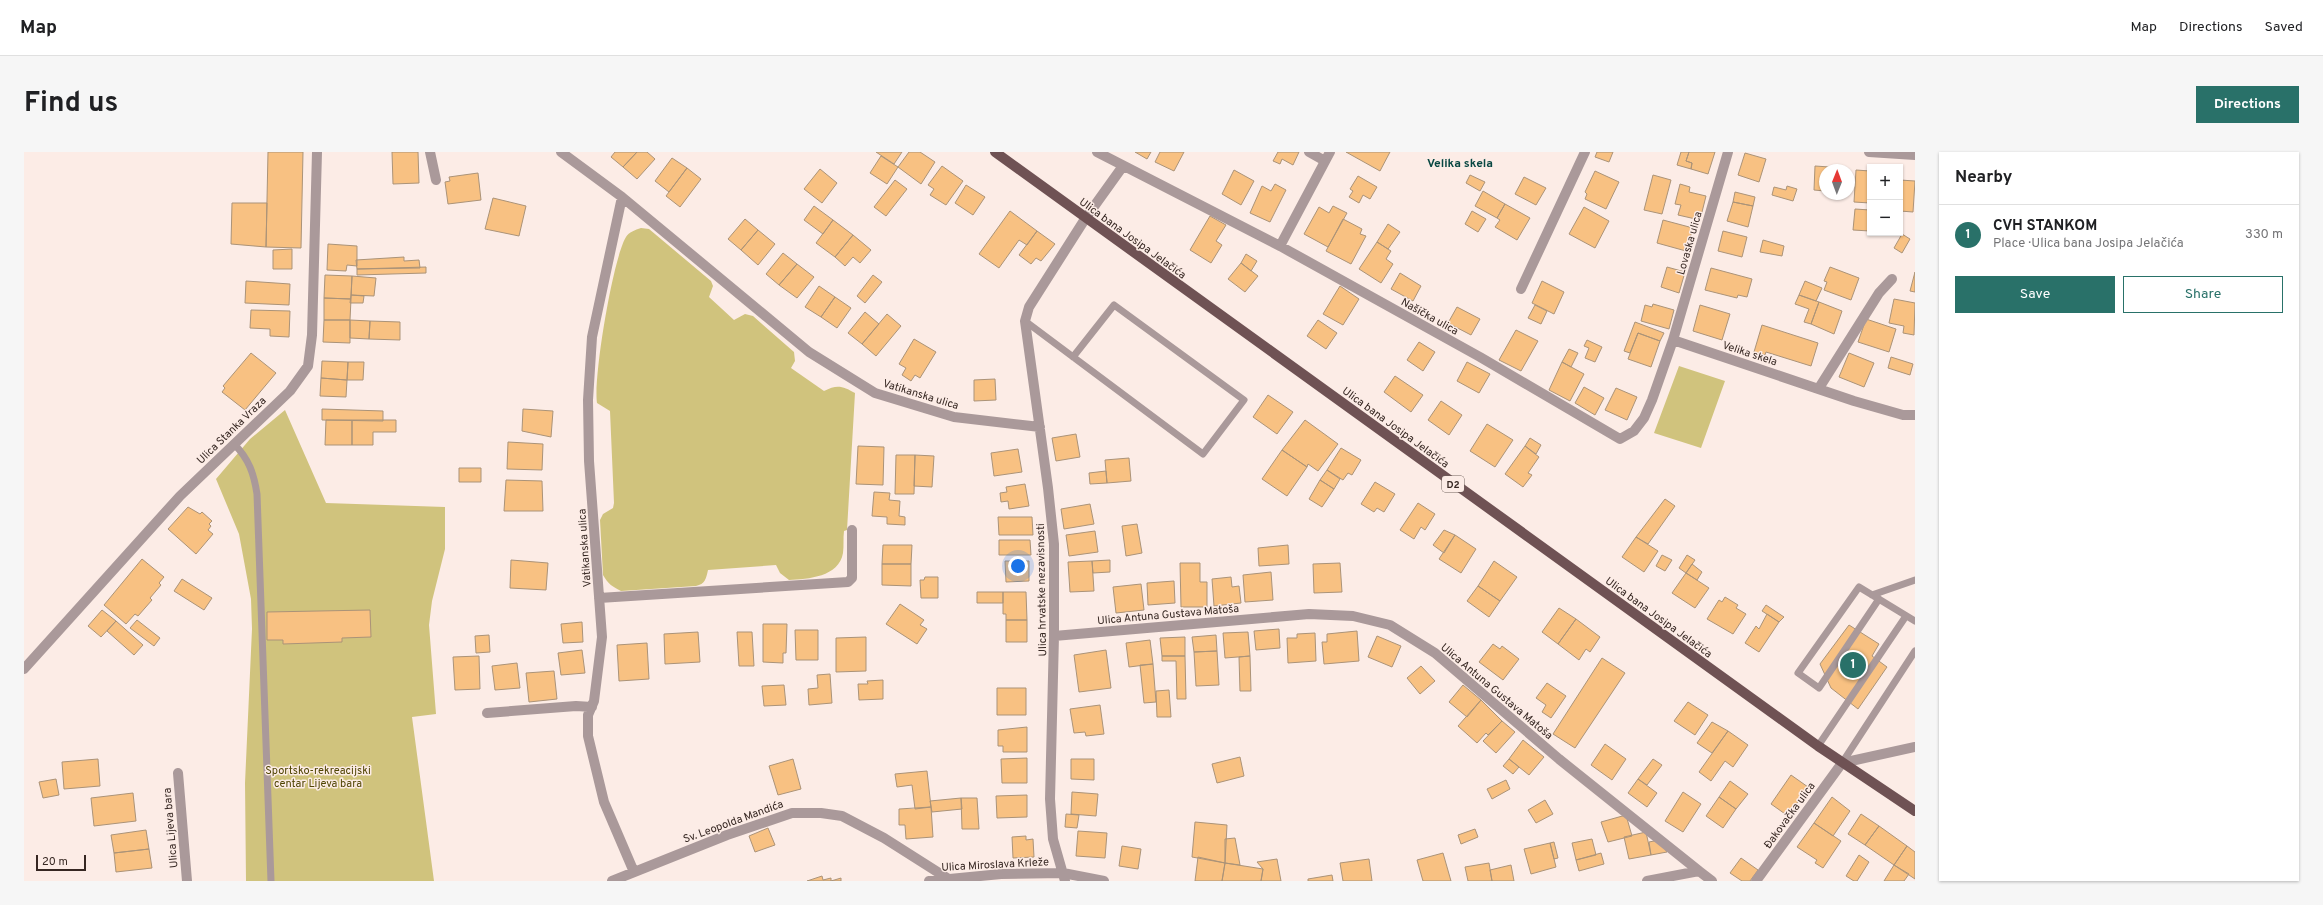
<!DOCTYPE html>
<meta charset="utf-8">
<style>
body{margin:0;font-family:Overpass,sans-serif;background:#f6f6f6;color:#202124}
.controls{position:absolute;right:12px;top:12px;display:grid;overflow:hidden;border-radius:0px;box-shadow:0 1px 3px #0004}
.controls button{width:36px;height:36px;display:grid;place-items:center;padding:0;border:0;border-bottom:1px solid #e0e0e0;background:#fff;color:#202124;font:20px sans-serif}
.compass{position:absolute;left:1795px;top:12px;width:36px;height:36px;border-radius:50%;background:#fff;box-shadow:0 1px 3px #0004;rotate:1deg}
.scale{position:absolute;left:12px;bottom:10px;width:50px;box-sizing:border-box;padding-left:4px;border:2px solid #362722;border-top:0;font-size:11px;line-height:14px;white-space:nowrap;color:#362722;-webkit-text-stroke:3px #fcece6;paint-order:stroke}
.you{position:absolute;left:994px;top:414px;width:14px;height:14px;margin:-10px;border:3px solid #fff;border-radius:50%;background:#1a73e8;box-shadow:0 0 0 6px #1a73e833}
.badge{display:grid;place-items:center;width:26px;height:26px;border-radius:50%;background:#297169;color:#fff;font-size:13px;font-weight:700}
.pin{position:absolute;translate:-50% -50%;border:2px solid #fff;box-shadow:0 1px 4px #0006}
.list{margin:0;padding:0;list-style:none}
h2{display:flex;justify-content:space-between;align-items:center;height:52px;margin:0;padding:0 16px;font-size:17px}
h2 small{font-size:13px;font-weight:400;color:#757577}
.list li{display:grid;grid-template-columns:26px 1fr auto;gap:12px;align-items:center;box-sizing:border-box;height:60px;padding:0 16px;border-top:1px solid #e0e0e0}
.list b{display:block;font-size:15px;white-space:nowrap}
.list p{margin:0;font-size:13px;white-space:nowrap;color:#757577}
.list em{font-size:13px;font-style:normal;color:#757577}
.actions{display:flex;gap:8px;padding:12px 16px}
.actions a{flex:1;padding:9px 0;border:1px solid #297169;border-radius:0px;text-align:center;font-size:14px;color:#297169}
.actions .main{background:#297169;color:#fff}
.map{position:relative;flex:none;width:1891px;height:729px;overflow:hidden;border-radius:0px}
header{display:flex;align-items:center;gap:24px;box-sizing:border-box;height:56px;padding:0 20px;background:#fff;border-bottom:1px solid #e0e0e0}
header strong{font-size:19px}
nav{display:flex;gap:22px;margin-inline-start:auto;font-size:14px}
.intro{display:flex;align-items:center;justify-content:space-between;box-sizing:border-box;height:96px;padding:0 24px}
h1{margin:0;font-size:28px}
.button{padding:10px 18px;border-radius:0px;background:#297169;color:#fff;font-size:14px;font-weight:700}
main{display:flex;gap:24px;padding:0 24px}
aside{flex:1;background:#fff;border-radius:0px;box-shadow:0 1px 3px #0004}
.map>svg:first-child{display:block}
.green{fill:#d0c37d}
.building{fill:#f8c182;stroke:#ab9378}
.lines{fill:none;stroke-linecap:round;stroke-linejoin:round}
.service{stroke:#aa999a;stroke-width:7}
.minor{stroke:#aa999a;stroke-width:10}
.primary{stroke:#6f5254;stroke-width:10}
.labels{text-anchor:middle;stroke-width:3;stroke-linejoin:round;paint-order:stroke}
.shield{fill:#fcece6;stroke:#71625d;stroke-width:1}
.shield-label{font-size:10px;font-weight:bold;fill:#362722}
.street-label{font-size:11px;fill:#362722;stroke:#fcece6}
.park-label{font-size:11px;fill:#4f4402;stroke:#fcece6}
.neighbourhood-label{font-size:12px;font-weight:bold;fill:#084742;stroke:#fcece6}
</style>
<header>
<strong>Map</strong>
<nav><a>Map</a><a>Directions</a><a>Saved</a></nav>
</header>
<div class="intro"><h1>Find us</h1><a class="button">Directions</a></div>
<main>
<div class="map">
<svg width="1891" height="729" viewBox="0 0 1891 729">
<rect width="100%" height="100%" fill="#fcece6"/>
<path class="green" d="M617,76l8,1 62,52 2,5 -4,11 25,23 11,-6 8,2 41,36 1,9 -4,7 33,23c13,-7 19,-5 31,2l-8,137 -3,1c-1,7 0,15 -1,22 -4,24 -35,26 -54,27l-9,-7 -4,-8 -68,5c-2,9 -3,14 -12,16l-75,5c-8,-4 -13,-7 -18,-16l-3,-55 3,-6 10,-6 1,-5 -4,-92 -13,-8c-4,-25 16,-145 29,-166 3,-5 9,-7 15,-9z
M1655,214l46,15 -24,67 -47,-15z
M261,258l41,93 119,4v42l-13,52 -3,24 7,89 -24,3 22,164h-188l-1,-98 7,-154 -1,-30 -12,-65 -23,-55 34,-40z"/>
<path class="building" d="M244,0h35l-2,96 -35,-1z
M368,0h26l1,31 -26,1z
M591,0h22l-14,15 -12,-10z
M613,0h10l8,7 -18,20 -14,-12z
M852,0h26l-8,12z
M885,0h11l15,10 -14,22 -23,-17z
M1111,0h16l-4,7z
M1136,0h24l-10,19 -19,-9z
M1254,0h21l-6,13 -11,-6 -2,5 -7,-3z
M1322,0h44l-10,19z
M1573,0h16l-4,10 -14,-5z
M1657,0h8l-3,9 6,2 -1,6 -14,-4z
M1665,0h26l-7,22 -17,-5 1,-6 -6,-2z
M1721,1l21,6 -7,23 -21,-7z
M857,4l17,11 -11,17 -17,-11z
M648,6l15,10 -18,24 -14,-11z
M918,14l21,15 -17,24 -16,-10 4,-6 -6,-4z
M1791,14l29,2v2h-19v21l-11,-1z
M663,16l14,11 -21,28 -14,-11z
M796,17l17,14 -15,20 -18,-14z
M1210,18l20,11 -13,24 -19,-11z
M1832,18l14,1v32l-16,-1z
M1571,19l24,11 -13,27 -21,-10 2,-5 -2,-2z
M454,21l3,27 -33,4 -3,-22 5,-1 -1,-4z
M1446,23l15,7 -5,9 -14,-8z
M1629,23l18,5 -9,34 -18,-4z
M1334,24l19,11 -7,12 -7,-4 -4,8 -10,-6 4,-6 -3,-2z
M1500,25l22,11 -10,17 -21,-11z
M871,28l12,9 -21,27 -12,-9z
M1876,28l15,1 -2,31 -13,-1z
M1251,32l11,6 -16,32 -20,-9 12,-27 9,5z
M1656,32l10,3 -1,5 17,4 -6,24 -22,-5 3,-10 -6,-1z
M942,33l19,12 -12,18 -18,-12z
M1763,34l10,3 -4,12 -21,-6 2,-8 12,3z
M1459,39l22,13 -8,14 -22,-12z
M1711,40l20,5 -2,9 -20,-4z
M469,46l33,8 -7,30 -34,-7z
M1709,50l20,4 -5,21 -21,-6z
M208,51h35l-1,44 -35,-3z
M1481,52l25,14 -13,22 -22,-13 5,-7 -3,-2z
M790,54l19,14 -10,14 -19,-14z
M1309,54l14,7 -19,34 -24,-13 15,-27 10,6z
M1560,55l25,14 -14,27 -26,-14z
M1846,56v23l-17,-1 2,-21 15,1z
M986,59l27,20 -10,14 -8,-5 -20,28 -20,-14z
M1448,59l14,8 -8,13 -13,-8z
M1186,64l16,9 -10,16 6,4 -11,18 -21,-13z
M721,67l13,11 -17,20 -13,-11z
M1319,67l19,10 -2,5 6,2 -15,28 -25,-13z
M809,68l20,15 -18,22 -19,-14z
M1639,68l30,8 -7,23 -29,-8z
M1364,72l12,8 -12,17 -11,-7z
M734,78l17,14 -17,21 -17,-15z
M1013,79l18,13 -14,17 -5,-3 -5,6 -12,-9z
M1699,79l24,6 -5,20 -24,-6z
M1878,82l8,5 -8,14 -8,-5z
M829,83l18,15 -11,13 -7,-6 -8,9 -10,-9z
M1739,88l21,6 -2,10 -22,-4z
M1353,90l14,9 -5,8 7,5 -12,19 -22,-14z
M304,92l29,2v20l-10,-1 -1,6 -19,-1z
M268,97v20h-19v-19z
M759,101l14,11 -18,21 -13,-11z
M1222,102l11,7 -6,10 -10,-8z
M380,105v4l15,-1 1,8 -63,1 -1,-9z
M1217,111l17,13 -13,16 -17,-13z
M773,112l17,13 -17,21 -18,-13z
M402,115v6l-69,2v-6z
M1643,115l18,5 -6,21 -18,-6z
M1806,115l29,11 -8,22 -27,-10 3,-8 -3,-1z
M1687,116l41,11 -5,18 -9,-2 -1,3 -32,-8z
M1891,120v20l-5,-1z
M1376,121l21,13 -8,15 -22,-12z
M301,123l27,1 -1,23 -27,-1z
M849,123l9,7 -17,21 -8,-7z
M328,124l24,2 -2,18 -23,-1z
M222,129l44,3 -1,21 -44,-2z
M1518,129l22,11 -10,22 -22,-11z
M1781,129l17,7 -6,13 -17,-6z
M795,134l16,11 -14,20 -16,-10z
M1316,134l19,13 -16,26 -20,-11z
M327,143l13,1 -1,7h-13z
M1775,143l20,7 -8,22 -7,-2 5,-13 -14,-5z
M811,145l16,11 -14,20 -16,-11z
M300,146l27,1 -1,21h-26z
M1870,147l21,4 -1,32 -11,-2 1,-7 -15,-3z
M1795,150l23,9 -8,23 -23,-10z
M1629,152l21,6 -5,19 -28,-8 4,-16 7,2z
M1511,153l12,6 -6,13 -13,-6z
M1676,153l30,9 -8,26 -29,-9z
M1433,155l23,12 -9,16 -23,-12z
M227,158l39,1 -1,26 -19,-1v-7l-20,-1z
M841,160l14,12 -17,20 -14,-11z
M863,162l14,12 -25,30 -14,-12z
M1842,167l30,10 -7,23 -31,-10z
M300,168h26v23l-27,-1z
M326,168l20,1 -1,18 -19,-1z
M1294,168l19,13 -11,16 -19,-13z
M346,169l30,1v18l-31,-1z
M1611,170l29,11 -4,8 -22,-8 -8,20 -6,-2z
M1738,173l56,18 -7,23 -45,-14 -1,3 -11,-3z
M1492,178l22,11 -17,30 -22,-11z
M1614,181l22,8 -9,26 -23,-8z
M890,187l22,13 -16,26 -5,-3 -4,6 -9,-6 4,-7 -7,-4z
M1563,188l15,7 -7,15 -10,-4 4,-10 -5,-2z
M1395,190l16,10 -12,19 -16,-11z
M1545,197l9,4 -7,14 -9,-5z
M227,201l25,20 -31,37 -23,-18 3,-4 -2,-2z
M1825,201l25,10 -10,24 -25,-10z
M1867,205l22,7 -3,11 -22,-7z
M298,209l26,1 -1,18 -26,-2z
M324,210h16l-1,18h-16z
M1443,210l23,12 -11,19 -22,-12z
M1538,210l22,12 -14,27 -21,-11z
M1371,224l28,19 -12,17 -27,-20z
M297,226l26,2 -1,17 -26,-1z
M971,227l1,21 -22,1v-21z
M1560,235l20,11 -9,17 -20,-12z
M1592,236l21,9 -10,23 -22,-10z
M1244,243l25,17 -16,22 -24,-17z
M1417,249l21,14 -13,20 -21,-15z
M298,257l61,2v10l-61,-1z
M499,257l30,2 -2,26 -29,-6z
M302,268h26v25h-27z
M328,268h44v12h-23v13h-21z
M1281,268l33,24 -20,27 -10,-7 -1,3 -25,-17z
M1463,272l26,16 -18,27 -25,-16z
M1052,282l4,23 -24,4 -4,-23z
M1506,286l11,7 -5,9 -11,-8z
M484,290l35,2 -1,26 -35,-1z
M834,294l26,1 -1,38 -27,-1z
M1501,294l14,11 -11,16 4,2 -9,12 -18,-13z
M1317,296l20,12 -9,15 -4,-2 -5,7 -16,-10z
M994,297l4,23 -28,4 -3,-23z
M1258,298l25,17 -20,29 -25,-17z
M872,303h19l-1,39h-19z
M891,303l19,1 -2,31 -18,-1z
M1105,306l2,23 -24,2 -2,-23z
M435,316h22v14h-22z
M1303,318l13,9 -6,10 -14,-9z
M1082,319l1,12 -17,1 -1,-11z
M482,328l36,1 1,30h-39z
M1296,328l14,9 -12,18 -13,-8z
M1351,330l20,12 -11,18 -7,-4 -3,4 -13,-8z
M1001,332l4,22 -20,3 -1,-8 -7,1 -1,-9 7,-1 -1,-5z
M850,340l16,1 -1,7 11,1 -1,15 6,1v8l-18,-1v-7l-15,-1z
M1641,347l10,7 -27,38 -12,-7z
M1394,351l17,11 -10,16 -4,-3 -7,12 -14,-9z
M1066,352l4,20 -30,5 -3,-20z
M164,355l12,7 2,-2 10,9 -3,3 2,2 -3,4 5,4 -17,20 -28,-25z
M974,365h34l1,18h-34z
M1113,372l5,29 -16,3 -4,-30z
M1420,378l11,5 -11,18 -11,-8z
M1071,379l3,21 -29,4 -3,-21z
M1431,383l21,14 -15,24 -22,-14z
M1612,385l22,14 -14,21 -22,-15z
M975,388h31l1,15h-32z
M859,393h29l-1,19h-29z
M1264,393l1,19 -30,2 -1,-18z
M1638,403l10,5 -7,11 -9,-5z
M1663,403l8,5 -9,13 -7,-5z
M118,407l22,18 -5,6 2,2 -11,13 2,2 -14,16 -3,-2 -9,10 -22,-19z
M487,408l37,3 -2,27 -36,-2z
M1086,408v12l-17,1 -1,-12z
M981,409h24v20l-23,1z
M1068,409l2,30 -24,1 -2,-30z
M1470,409l23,16 -17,24 -22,-15z
M1156,411h20v19h7v25h-26z
M1316,411l2,29 -28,1 -1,-29z
M858,412h29v22l-29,-1z
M1668,412l10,8 -5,8 -11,-7z
M1247,420l2,28 -28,2 -2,-27z
M1662,421l23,15 -14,20 -23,-15z
M901,425h13v21h-17l-1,-18h4z
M1207,425l1,10 7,-1 2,17 -27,3 -2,-27z
M158,427l30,19 -8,12 -30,-19z
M1150,429l1,22 -27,2 -1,-22z
M1117,432l3,26 -28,3 -3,-26z
M1454,434l22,15 -11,16 -22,-16z
M953,440h26v11h-26z
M979,440h23l1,28h-21v-6h-3z
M1701,445l13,8 -2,3 10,6 -13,20 -26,-15 12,-19 3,2z
M876,452l24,16 -4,5 7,4 -10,15 -31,-20z
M1742,453l18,12 -5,5 -17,-11z
M1535,456l17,11 -18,25 -16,-12z
M78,458l14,11 -15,16 -13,-11z
M346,458l1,27 -29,1v4l-59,2v-4h-16v-28z
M1743,462l12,8 -20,30 -14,-9 11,-17 3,3z
M1552,467l24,18 -10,15 -4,-3 -7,11 -21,-16z
M113,468l23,18 -6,8 -24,-18z
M982,468h21v22h-21z
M92,469l27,24 -9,10 -27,-24z
M558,470l1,20 -20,1 -2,-19z
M739,472h24l-1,29h-3v10l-20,-1z
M1825,473l30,19 -7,12 15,11 -29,42 -27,-21 -11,-24z
M1255,477l1,19 -24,2 -2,-19z
M771,478h23v30h-22z
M1333,479l2,30 -35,3 -2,-22h5v-8z
M674,480l2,30 -35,2 -1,-30z
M713,480h15l2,34h-15z
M1224,480l2,24 -25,2 -2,-25z
M1291,481l1,28 -28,2 -1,-25h10v-4z
M465,483l1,17 -14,1 -1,-17z
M1192,483l1,16 -23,1 -2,-15z
M1353,484l24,10 -9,21 -24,-10z
M842,485v34l-30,1v-34z
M1161,485v19h-23l-2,-18z
M1126,488l3,24 -24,3 -3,-24z
M623,491l2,36 -30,2 -2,-36z
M1469,492l7,5 2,-3 17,13 -16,21 -24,-18z
M558,498l3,23 -24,2 -3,-22z
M1082,498l5,38 -32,4 -5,-37z
M1193,499l2,34 -23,1 -2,-34z
M455,504l1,33 -25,1 -2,-33z
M1138,504h23l1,43h-9l-1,-38h-14z
M1226,504l1,35h-11l-1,-34z
M1578,506l23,15 -50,75 -22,-14z
M493,511l3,25 -25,2 -3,-24z
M1129,512l3,38 -12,1 -4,-38z
M1397,514l14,15 -15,13 -13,-16z
M530,519l3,28 -28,3 -3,-29z
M806,522l2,29 -23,2 -1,-16 10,-1 -1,-13z
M859,528v19l-24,1 -1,-16h10l-1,-3z
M1523,531l19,13 -15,22 -9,-6 4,-7 -10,-7z
M760,533l2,20 -22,1 -2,-20z
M1439,533l18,15 -14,17 -18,-15z
M973,536h29v27h-29z
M1145,538l2,27h-14l-1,-26z
M1457,548l21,21 -14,14 -2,-2 -9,10 -19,-17z
M1664,550l20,13 -13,20 -21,-14z
M1076,553l4,29 -18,2 -1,-4 -11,1 -4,-24z
M1478,569l13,11 -19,21 -13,-12z
M1688,570l16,9 -16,22 -15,-10z
M1003,575v25h-24v-6h-5v-16z
M1704,579l20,14 -15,22 -8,-6 -14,20 -12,-9z
M1499,588l21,17 -15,18 -20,-16z
M1581,592l21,15 -14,21 -21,-15z
M1216,605l4,19 -27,7 -5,-19z
M1003,606v25h-25l-1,-24z
M74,607l2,27 -36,3 -2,-27z
M769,607l8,30 -23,6 -9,-29z
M1047,607h23v21l-23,-1z
M1485,607l10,8 -6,7 -10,-8z
M1629,607l9,6 -15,20 -9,-6z
M903,619l4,36 -16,2 -3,-24 -15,2 -2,-13z
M1767,623l17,12 -20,29 -17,-12z
M32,627l3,16 -16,3 -4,-16z
M1614,627l19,14 -10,14 -19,-14z
M1482,628l4,9 -18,10 -5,-10z
M1706,629l18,13 -12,15 -17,-12z
M1048,640l26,2 -2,22 -25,-2z
M1659,640l18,12 -18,28 -18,-11z
M109,641l3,28 -42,5 -3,-28z
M1003,643v22l-30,1 -1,-22z
M1695,645l17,12 -13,19 -17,-12z
M1808,645l18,14 -17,25 -19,-13z
M937,646l1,11 -30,3 -2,-11z
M937,646h16l2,31h-17z
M1521,648l8,14 -17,9 -8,-13z
M907,655l2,30 -27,2 -1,-14h-6v-16z
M1042,662l13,1 -2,13 -12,-1z
M1837,662l18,12 -14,19 -17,-11z
M1602,663l6,21 -24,6 -7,-20z
M1171,670l32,3 -2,38 -33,-6z
M1790,671l27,18 -18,27 -8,-5 2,-3 -20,-13z
M1855,674l28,20 -13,19 -29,-20z
M744,676l7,17 -20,7 -6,-16z
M1451,677l3,8 -17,7 -3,-9z
M122,678l3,19 -35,4 -3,-18z
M1054,679l29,2 -2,25 -29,-2z
M1622,680l5,23 -22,4 -5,-22z
M1002,684v4l7,-1 1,18 -21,1 -1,-21z
M1211,686l5,27 -15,-2v-24z
M1568,687l4,16 -20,5 -4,-17z
M1635,688l8,12 -16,3 -2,-13z
M1530,690l4,16 -4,1 -4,-16z
M1526,691l6,24 -25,7 -7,-25z
M1098,694l19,3 -3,20 -19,-3z
M1883,694l8,6v27l-21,-14z
M125,697l3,19 -36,4 -2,-19z
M1419,701l8,28h-28l-6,-21z
M1577,701l3,11 -25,7 -3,-11z
M1835,703l10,7 -12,19h-3l-8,-5z
M1174,705l27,6 -3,18h-27z
M1717,706l17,12 -8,11h-8l-12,-8z
M1253,707l4,22h-20l2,-12 -6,-7z
M1345,707l3,22h-29l-3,-18z
M1201,711l38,6 -2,12h-39z
M1465,711l3,18h-24l-3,-14z
M1487,713l3,16h-22l-2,-11z
M1870,713l15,9 -5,7h-20z
M1308,723l1,6h-25v-2z
M798,724l1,4 8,-2v3l10,-3v3h-34z"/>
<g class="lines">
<path class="service" d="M1001,169l178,133 41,-54 -130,-95 -41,52
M210,292c15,15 20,30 23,50l14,387
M1848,443l43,-15
M1855,447l-60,89 -21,-15 61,-86 56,34
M1794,594l88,-130
M1818,611l73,-112"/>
<path class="minor" d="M406,0l6,28
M537,0l61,45 187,155 66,41 79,24 86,10
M1073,0l183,94 200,111 140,82 14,-8 10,-13 8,-18 21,-60 55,-188
M1285,0l16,9
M1845,0l46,3
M598,45l-30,140 -4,63 1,61 13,176 -8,64 -6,14v21l16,66 30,70
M1256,94l50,-94
M1497,137l64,-137
M1649,188l181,61 49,14h12
M1795,236l60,-95 13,-14
M575,446l249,-16 4,-4v-48
M1030,484l255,-22 44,2 37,9 45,28 124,106 140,112
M0,517l156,-173 110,-105 18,-25 4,-31 5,-183
M463,561l89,-7 16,1
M154,621l9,108
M588,729l115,-46 65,-22h29l21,3 42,22 63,40
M905,729l72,-7 62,-1 41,8
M1041,729l-12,-42 -3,-40 4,-163v-92l-6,-56 -23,-167 4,-14 56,-88 38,-53
M1623,729l52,-10 13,10
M1732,729l86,-118 73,-16"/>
<path class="primary" d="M971,0l823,594 97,65"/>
</g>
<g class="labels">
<rect class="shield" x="1418" y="324" width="22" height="16" rx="3"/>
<g class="shield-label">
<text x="1429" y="336">D2</text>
</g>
<g class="street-label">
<text transform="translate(1109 86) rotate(36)" y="4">Ulica bana Josipa Jelačića</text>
<text transform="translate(1665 91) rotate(-74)" y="4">Lovaska ulica</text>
<text transform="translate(1406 164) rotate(29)" y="4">Našička ulica</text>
<text transform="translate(1726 201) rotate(18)" y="4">Velika skela</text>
<text transform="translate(897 242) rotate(17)" y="4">Vatikanska ulica</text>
<text transform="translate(1372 275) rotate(36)" y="4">Ulica bana Josipa Jelačića</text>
<text transform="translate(207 278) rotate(-44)" y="4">Ulica Stanka Vraza</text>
<text transform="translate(560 396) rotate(-94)" y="4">Vatikanska ulica</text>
<text transform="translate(1017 438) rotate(-91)" y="4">Ulica hrvatske nezavisnosti</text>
<text transform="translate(1144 462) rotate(-5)" y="4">Ulica Antuna Gustava Matoša</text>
<text transform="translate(1635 465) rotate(36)" y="4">Ulica bana Josipa Jelačića</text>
<text transform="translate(1473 539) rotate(40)" y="4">Ulica Antuna Gustava Matoša</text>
<text transform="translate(1765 663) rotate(-54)" y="4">Đakovačka ulica</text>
<text transform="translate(709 669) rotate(-20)" y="4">Sv. Leopolda Mandića</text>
<text transform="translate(146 676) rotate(-95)" y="4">Ulica Lijeva bara</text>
<text transform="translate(971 712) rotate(-3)" y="4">Ulica Miroslava Krleže</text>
</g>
<g class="park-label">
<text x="294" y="622">Sportsko-rekreacijski<tspan x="294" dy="13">centar Lijeva bara</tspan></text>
</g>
<g class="neighbourhood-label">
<text x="1436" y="15">Velika skela</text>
</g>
</g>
</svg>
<div class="controls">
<button>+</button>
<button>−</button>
</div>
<svg class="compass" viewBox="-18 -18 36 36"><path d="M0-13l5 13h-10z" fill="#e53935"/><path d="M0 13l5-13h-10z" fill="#757577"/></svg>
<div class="scale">20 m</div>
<div class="you"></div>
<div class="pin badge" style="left:1829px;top:513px">1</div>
</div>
<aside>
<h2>Nearby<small></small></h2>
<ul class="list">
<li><span class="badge">1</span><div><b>CVH STANKOM</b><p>Place · Ulica bana Josipa Jelačića</p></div><em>330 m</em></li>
</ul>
<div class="actions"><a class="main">Save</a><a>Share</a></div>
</aside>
</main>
